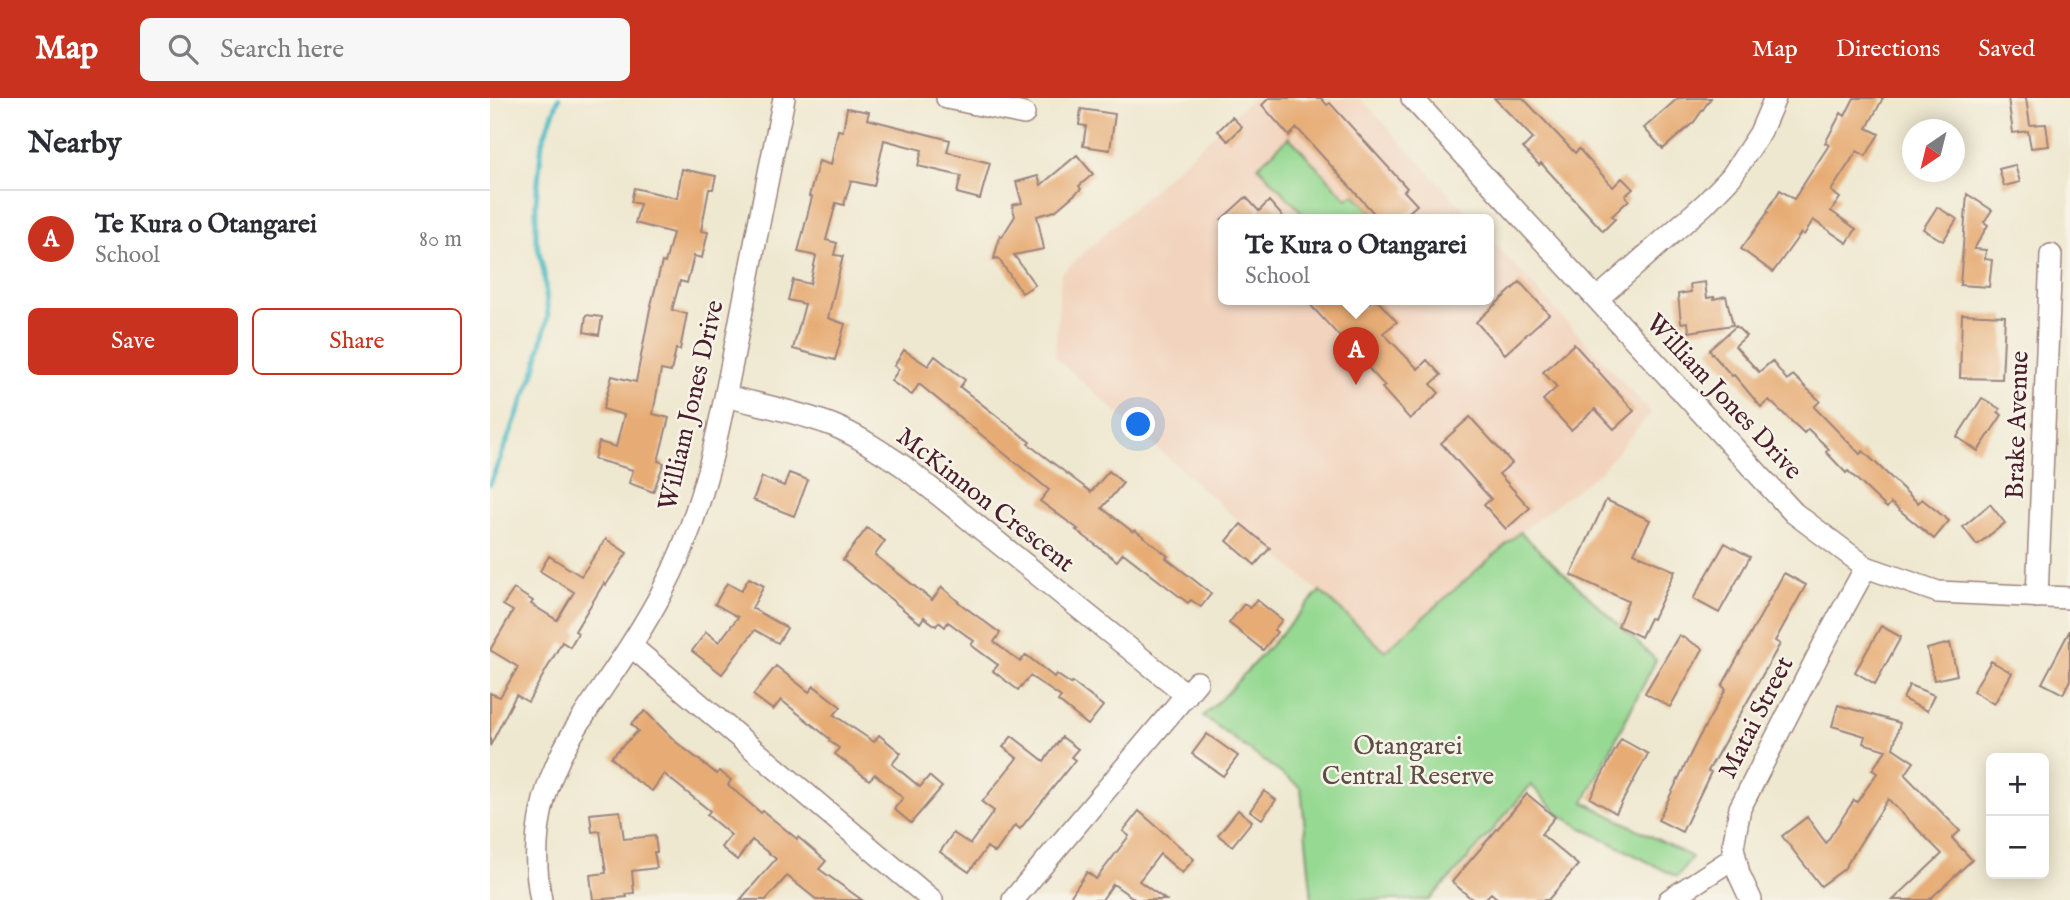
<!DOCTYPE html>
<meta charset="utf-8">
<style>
body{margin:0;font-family:"IM FELL English",serif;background:#f7f7f7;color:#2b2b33}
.controls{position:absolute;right:21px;bottom:21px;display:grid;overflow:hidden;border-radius:10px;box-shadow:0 4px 18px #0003}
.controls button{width:63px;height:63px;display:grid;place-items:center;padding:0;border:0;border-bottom:2px solid #e1e1e2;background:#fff;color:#2b2b33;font:35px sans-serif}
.compass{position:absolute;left:1412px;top:21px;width:63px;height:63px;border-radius:50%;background:#fff;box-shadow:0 4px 18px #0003;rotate:215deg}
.you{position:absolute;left:649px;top:327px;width:24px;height:24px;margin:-18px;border:5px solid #fff;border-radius:50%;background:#1a73e8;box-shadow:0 0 0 10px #1a73e833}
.badge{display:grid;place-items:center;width:46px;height:46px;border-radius:50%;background:#c8321e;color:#fff;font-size:23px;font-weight:700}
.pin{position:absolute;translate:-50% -58px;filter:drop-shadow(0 2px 4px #0008)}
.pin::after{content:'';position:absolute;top:37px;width:24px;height:21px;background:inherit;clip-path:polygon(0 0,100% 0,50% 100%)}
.popup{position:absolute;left:728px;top:116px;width:276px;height:91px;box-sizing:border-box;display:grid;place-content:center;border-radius:10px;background:#fff;filter:drop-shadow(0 2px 5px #0005);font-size:23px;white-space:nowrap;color:#7c7c81}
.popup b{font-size:26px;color:#2b2b33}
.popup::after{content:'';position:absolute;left:50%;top:100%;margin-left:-14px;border:14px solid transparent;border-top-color:#fff}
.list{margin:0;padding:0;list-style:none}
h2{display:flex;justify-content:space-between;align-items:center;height:91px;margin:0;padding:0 28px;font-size:30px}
h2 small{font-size:23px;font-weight:400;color:#7c7c81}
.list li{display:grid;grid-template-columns:46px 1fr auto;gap:21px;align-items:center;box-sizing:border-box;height:98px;padding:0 28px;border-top:2px solid #e1e1e2}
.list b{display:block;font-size:26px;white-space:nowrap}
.list p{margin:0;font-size:23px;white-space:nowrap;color:#7c7c81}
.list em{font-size:23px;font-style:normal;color:#7c7c81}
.actions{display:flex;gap:14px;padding:21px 28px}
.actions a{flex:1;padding:16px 0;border:2px solid #c8321e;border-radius:10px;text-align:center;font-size:24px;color:#c8321e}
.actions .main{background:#c8321e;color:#fff}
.icon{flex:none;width:38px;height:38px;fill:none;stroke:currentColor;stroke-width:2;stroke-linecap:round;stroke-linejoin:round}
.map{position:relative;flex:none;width:1580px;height:802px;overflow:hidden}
header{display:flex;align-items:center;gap:42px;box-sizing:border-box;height:98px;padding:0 35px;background:#c8321e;color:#fff}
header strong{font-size:33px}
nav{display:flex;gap:38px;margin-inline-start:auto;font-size:24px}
.search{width:490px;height:63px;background:#f7f7f7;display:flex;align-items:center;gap:18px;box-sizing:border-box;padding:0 24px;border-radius:10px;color:#7c7c81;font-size:26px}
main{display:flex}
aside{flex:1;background:#fff}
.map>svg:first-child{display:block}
.built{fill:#f2d4be}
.green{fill:#95d992;stroke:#707c5e;stroke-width:2}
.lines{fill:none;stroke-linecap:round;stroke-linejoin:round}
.stream{stroke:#4bbac4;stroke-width:5}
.building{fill:#e7ac74}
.minor-casing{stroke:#9c847e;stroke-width:24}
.minor{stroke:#fff;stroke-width:21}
.labels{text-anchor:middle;stroke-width:5;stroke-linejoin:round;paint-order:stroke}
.street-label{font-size:26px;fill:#4a1f2b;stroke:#f7f3e8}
.park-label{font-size:26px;fill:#5d4e45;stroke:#f7f3e8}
</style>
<header>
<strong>Map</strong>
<div class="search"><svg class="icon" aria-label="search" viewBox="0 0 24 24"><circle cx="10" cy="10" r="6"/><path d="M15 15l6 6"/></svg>Search here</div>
<nav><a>Map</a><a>Directions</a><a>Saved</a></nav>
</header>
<main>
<aside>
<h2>Nearby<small></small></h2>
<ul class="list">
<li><span class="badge">A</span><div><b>Te Kura o Otangarei</b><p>School</p></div><em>80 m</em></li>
</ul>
<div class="actions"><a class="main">Save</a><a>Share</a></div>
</aside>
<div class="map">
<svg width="1580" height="802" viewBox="0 0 1580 802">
<rect width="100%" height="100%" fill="#f7f3e8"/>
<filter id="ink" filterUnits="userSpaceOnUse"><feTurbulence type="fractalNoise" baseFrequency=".0143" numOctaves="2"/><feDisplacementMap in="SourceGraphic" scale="14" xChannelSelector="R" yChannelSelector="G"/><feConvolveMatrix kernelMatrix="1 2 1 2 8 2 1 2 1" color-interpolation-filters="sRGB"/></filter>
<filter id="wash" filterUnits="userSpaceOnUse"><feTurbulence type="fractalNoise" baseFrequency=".00686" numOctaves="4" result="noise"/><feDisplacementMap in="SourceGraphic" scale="28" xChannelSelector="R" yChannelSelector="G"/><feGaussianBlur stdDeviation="1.57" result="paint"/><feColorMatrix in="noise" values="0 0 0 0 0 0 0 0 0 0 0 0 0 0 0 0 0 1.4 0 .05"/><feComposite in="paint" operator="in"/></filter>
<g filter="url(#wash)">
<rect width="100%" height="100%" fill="#efe8d0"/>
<path class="built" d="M763,0h107l112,121h-249v80h266v-61l162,175 -50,58 -81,61 -135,119 -330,-294 6,-83z"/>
<path class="green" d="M799,39l58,62 7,-5 21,22 -3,3h-64l-50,-53z
M1030,434l136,128 -72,142 108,55 -15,20 -97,-50 -20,-12 -29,-30 -74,86 -28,29h-117l-11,-112 -98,-72 23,-22 94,-103 65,60z"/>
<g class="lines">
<path class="stream" d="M0,386l45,-114 13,-54 -4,-43 -8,-35v-37l6,-59 17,-44"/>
</g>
<g id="blocks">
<path class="building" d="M779,0h52l6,7 3,-2 77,85 -3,3 13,14 -16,14h-22l-82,-91 -8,8 -27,-31z
M1004,0h29l52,55 4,-4 34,38 9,-9 11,11 -8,7 4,4 -17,16 3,3 -12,12 -62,-68 -2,2 -16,-17 10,-10z
M1188,0h33l-17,24 -31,27 -19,-21z
M1364,0h29l-16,30 12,6 -13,22 -9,-5 -26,40 9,7 -9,13 25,18 -9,14 -34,-23 -9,15 -3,-2 -28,39 -32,-23 27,-37 -1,-1 13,-21 14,9 35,-54 -4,-2 16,-30 4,3z
M1518,0h18l4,27 16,-1 3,22 -18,2 -3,-17 -15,2z
M357,10l22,4 -2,7 83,21 -3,12 43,11 -10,36 -23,-6 4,-17 -43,-10 4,-16 -38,-10 -10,46 -23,-5 -7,24 -8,-2 -10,37 11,3 -3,12 9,1 -15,62 17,6 -10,36 -42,-11 12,-45 -17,-4 5,-20 17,4 6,-28 -18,-4 14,-55 -3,-1 10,-35 12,4 7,-35 5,1z
M591,11l34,5 -5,36 -27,-4 3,-20 -7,-1z
M742,19l10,10 -14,14 -10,-10z
M587,57l16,19 -14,12 2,3 -26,22 -18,5 7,33 -30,6 21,30 -13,8 -24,-35 -4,1 6,-24 2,2 13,-21 -3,-11 10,-2 -6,-21 22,-6 3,9z
M1525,67l5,17 -16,4 -5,-17z
M192,71l34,7 -3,13h-4l-8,42 7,1 -6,26 -8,-2 -7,27 -7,-2 -8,29 15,4 -7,36 -4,-1 -5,23 -10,-2 -8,44 16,4 -11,43 6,2 -11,29 -24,-9 4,-13 -39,-11 5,-17 17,5 8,-32 -21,-6 9,-33 24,6 14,-73 12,-47 3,1 8,-30 -38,-10 5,-19 -9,-2 3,-14 43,10z
M1477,96l25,16 -8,12 4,3 -14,24 12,1 -1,9 7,1 -3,27 -29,-2z
M756,99l13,14 10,-10 16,18h-63z
M1447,109l20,12 -14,22 -20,-12z
M1030,184l29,32 -44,40 -29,-32z
M1215,184l2,16 7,-1v2l12,-3 7,29 -44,7 -1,-10 -7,1 -3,-29 13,-2 -1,-8z
M815,201h47l10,10 11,-10h3l21,23 -14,11 35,36 9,-9 14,15 -10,9 8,9 -29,26 -28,-31 3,-2z
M1472,216l43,2 -3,63 -42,-1z
M96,217l16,2 -3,18 -15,-3z
M1246,228l10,10 -11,10 24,26 13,-11 15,19 6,-5 27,26 -6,6 46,47 3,-3 55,52 4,-4 27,22 -15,18 -43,-36 -4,5 -39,-37 -2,2 -20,-21 3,-3 -21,-20 -4,4 -35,-33 -8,7 -27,-32 -2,1 -23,-26z
M1084,246l60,67 -20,18 -19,-20 -24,21 -28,-30 14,-13 -14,-15z
M414,252l24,16 7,-10 30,24 -5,7 70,55 -2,2 63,48 18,-21 14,12 -21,25 31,24 2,-2 33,26 -2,2 42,33 3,3 -10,13 -10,-7 -3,3 -65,-50 -6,8 -41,-31 2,-1 -38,-28 9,-11 -130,-106 -7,11 -21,-14 8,-12 -5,-3z
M1492,300l18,11 -2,3 4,3 -24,36 -21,-14z
M980,319l42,46 -13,11 31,34 -24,21 -22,-24 7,-6 -50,-56z
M299,375l19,7 -14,36 -41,-16 9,-23 22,9z
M1116,402l44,20 -16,33 41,18 -22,48 -3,-1 -9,19 -23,-11 10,-25 -57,-26z
M1500,406l15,19 -28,22 -14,-18z
M751,426l29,24 -15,17 -28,-24z
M377,430l18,13 -10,14 57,45 10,-13 20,18 38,28 -6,9 26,20 6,-7 28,22 2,-3 15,10 1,-2 31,24 -15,19 -30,-24 3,-4 -31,-21 -12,14 -25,-19 5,-6 -27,-20 3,-4 -26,-19 -3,5 -6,-5 -3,4 -12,-9 -4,6 -77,-63z
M116,441l21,14 -21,32 -2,-2 -29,48 3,2 -8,14 -8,-5 -34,60 -12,-7 -26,51v-53l10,4 18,-30 -28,-17 23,-39 -10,-6 11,-16 19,12 -2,3 26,16 17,-28 -34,-21 9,-15 32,20z
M1235,445l25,14 -31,56 -26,-14z
M1294,475l22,12 -31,56 5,3 -72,127 3,1 -29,60 -24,-12 40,-81 28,-50 -4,-3z
M259,480l15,8 -12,22 35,20 -9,15 -23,-13 -33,44 -30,-23 14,-19 13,10 19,-25 -23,-13 12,-21 14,8z
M767,502l25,20 -8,10 3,2 -14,18 -34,-27 15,-19 6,4z
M1391,528l20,11 -26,47 -20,-12z
M1580,532v50l-7,14 -21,-11z
M1189,537l24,14 -33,58 -25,-14z
M1460,545l7,32 -23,5 -7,-31z
M1501,563l21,12 -18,31 -21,-13z
M286,568l33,26 5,-6 27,21 -7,8 40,27 5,-7 22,18 -9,11 28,23 9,-11 13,11 -31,36 -17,-14 9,-11 -28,-24 -6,6 -34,-26 4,-6 -10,-7 1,-2 -49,-39 -8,10 -20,-15z
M1419,587l25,10 -7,16 -24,-12z
M1348,607l62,18 -7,25 21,14 -9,13 55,56 -8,7 20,22 -43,40h-36l49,-46 -54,-55 -44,70 -23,17 -39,-50 25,-19 19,26 28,-43 3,2 20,-29 -5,-3 14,-20 -23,-7 2,-7 -33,-10z
M155,613l31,31 41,32 2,-3 12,9 -3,5 33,28 2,-2 34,28 1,-2 28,24 -7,8 43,31h-45l-30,-24 -21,24h-26l36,-41 -24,-19 -15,20 -16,-13 10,-12 -24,-20 3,-4 -46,-37 -12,17 -21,-14 -20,-20 27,-26 -7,-7z
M717,636l31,22 -15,20 -31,-22z
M522,638l32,25 18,-24 16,12 -7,8 4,3 -55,69 -5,-4 -20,28 -8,-6 -18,25 -29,-20 13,-19 17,11 24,-33 -12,-9 35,-44 -14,-11z
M1131,641l27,15 -32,59 -26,-15z
M774,693l12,9 -14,19 -12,-8z
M1037,696l28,23 -14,17 37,31 -30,35h-49l-8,-7 -7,7h-11l-21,-18z
M748,712l14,11 -20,25 -14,-11z
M130,713l4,28 31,-3 2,16h-3l3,16 -25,3 2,22 -8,1 1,3 -34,3 -3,-25 16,-2 -6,-42 -8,1 -2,-18z
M649,713l55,48 -12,14 -22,-19 -21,27 27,19h-30l-23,-16 -11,16h-34l19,-28 9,7 33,-43 -6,-5z"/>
</g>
</g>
<g filter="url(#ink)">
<use href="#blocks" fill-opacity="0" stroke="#9c847e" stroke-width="2"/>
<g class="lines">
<defs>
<path id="minor" d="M457,0l77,16
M922,0l382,415 72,54 72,25 132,6
M1107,201l108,-95 26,-27 29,-44 15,-35
M236,298c35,9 72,16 106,29 25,10 48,26 71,41l284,229
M1547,499l14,-342
M141,548l301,254
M51,802c-9,-46 -4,-91 15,-134 12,-29 32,-56 49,-82 20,-29 39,-58 56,-90 45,-84 61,-179 79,-273 14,-74 29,-149 44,-223
M523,802l184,-218
M1179,802l66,-43
M1261,802l-12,-26 -6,-27 7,-39 84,-164 42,-77"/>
</defs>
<use href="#minor" class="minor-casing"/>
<use href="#minor" class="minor"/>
</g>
</g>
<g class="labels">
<g class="street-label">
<text transform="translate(1235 298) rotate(47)" y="9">William Jones Drive</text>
<text transform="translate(200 307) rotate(-77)" y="9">William Jones Drive</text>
<text transform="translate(1526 327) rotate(-88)" y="9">Brake Avenue</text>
<text transform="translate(496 401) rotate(38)" y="9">McKinnon Crescent</text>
<text transform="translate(1265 619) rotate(-63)" y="9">Matai Street</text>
</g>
<g class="park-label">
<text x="918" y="656">Otangarei<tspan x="918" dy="30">Central Reserve</tspan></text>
</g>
</g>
</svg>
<div class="controls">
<button>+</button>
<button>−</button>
</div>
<svg class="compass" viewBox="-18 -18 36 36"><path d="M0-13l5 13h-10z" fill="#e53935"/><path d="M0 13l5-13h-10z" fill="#7c7c81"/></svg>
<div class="you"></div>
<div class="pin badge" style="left:866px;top:287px">A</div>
<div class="popup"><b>Te Kura o Otangarei</b>School</div>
</div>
</main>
